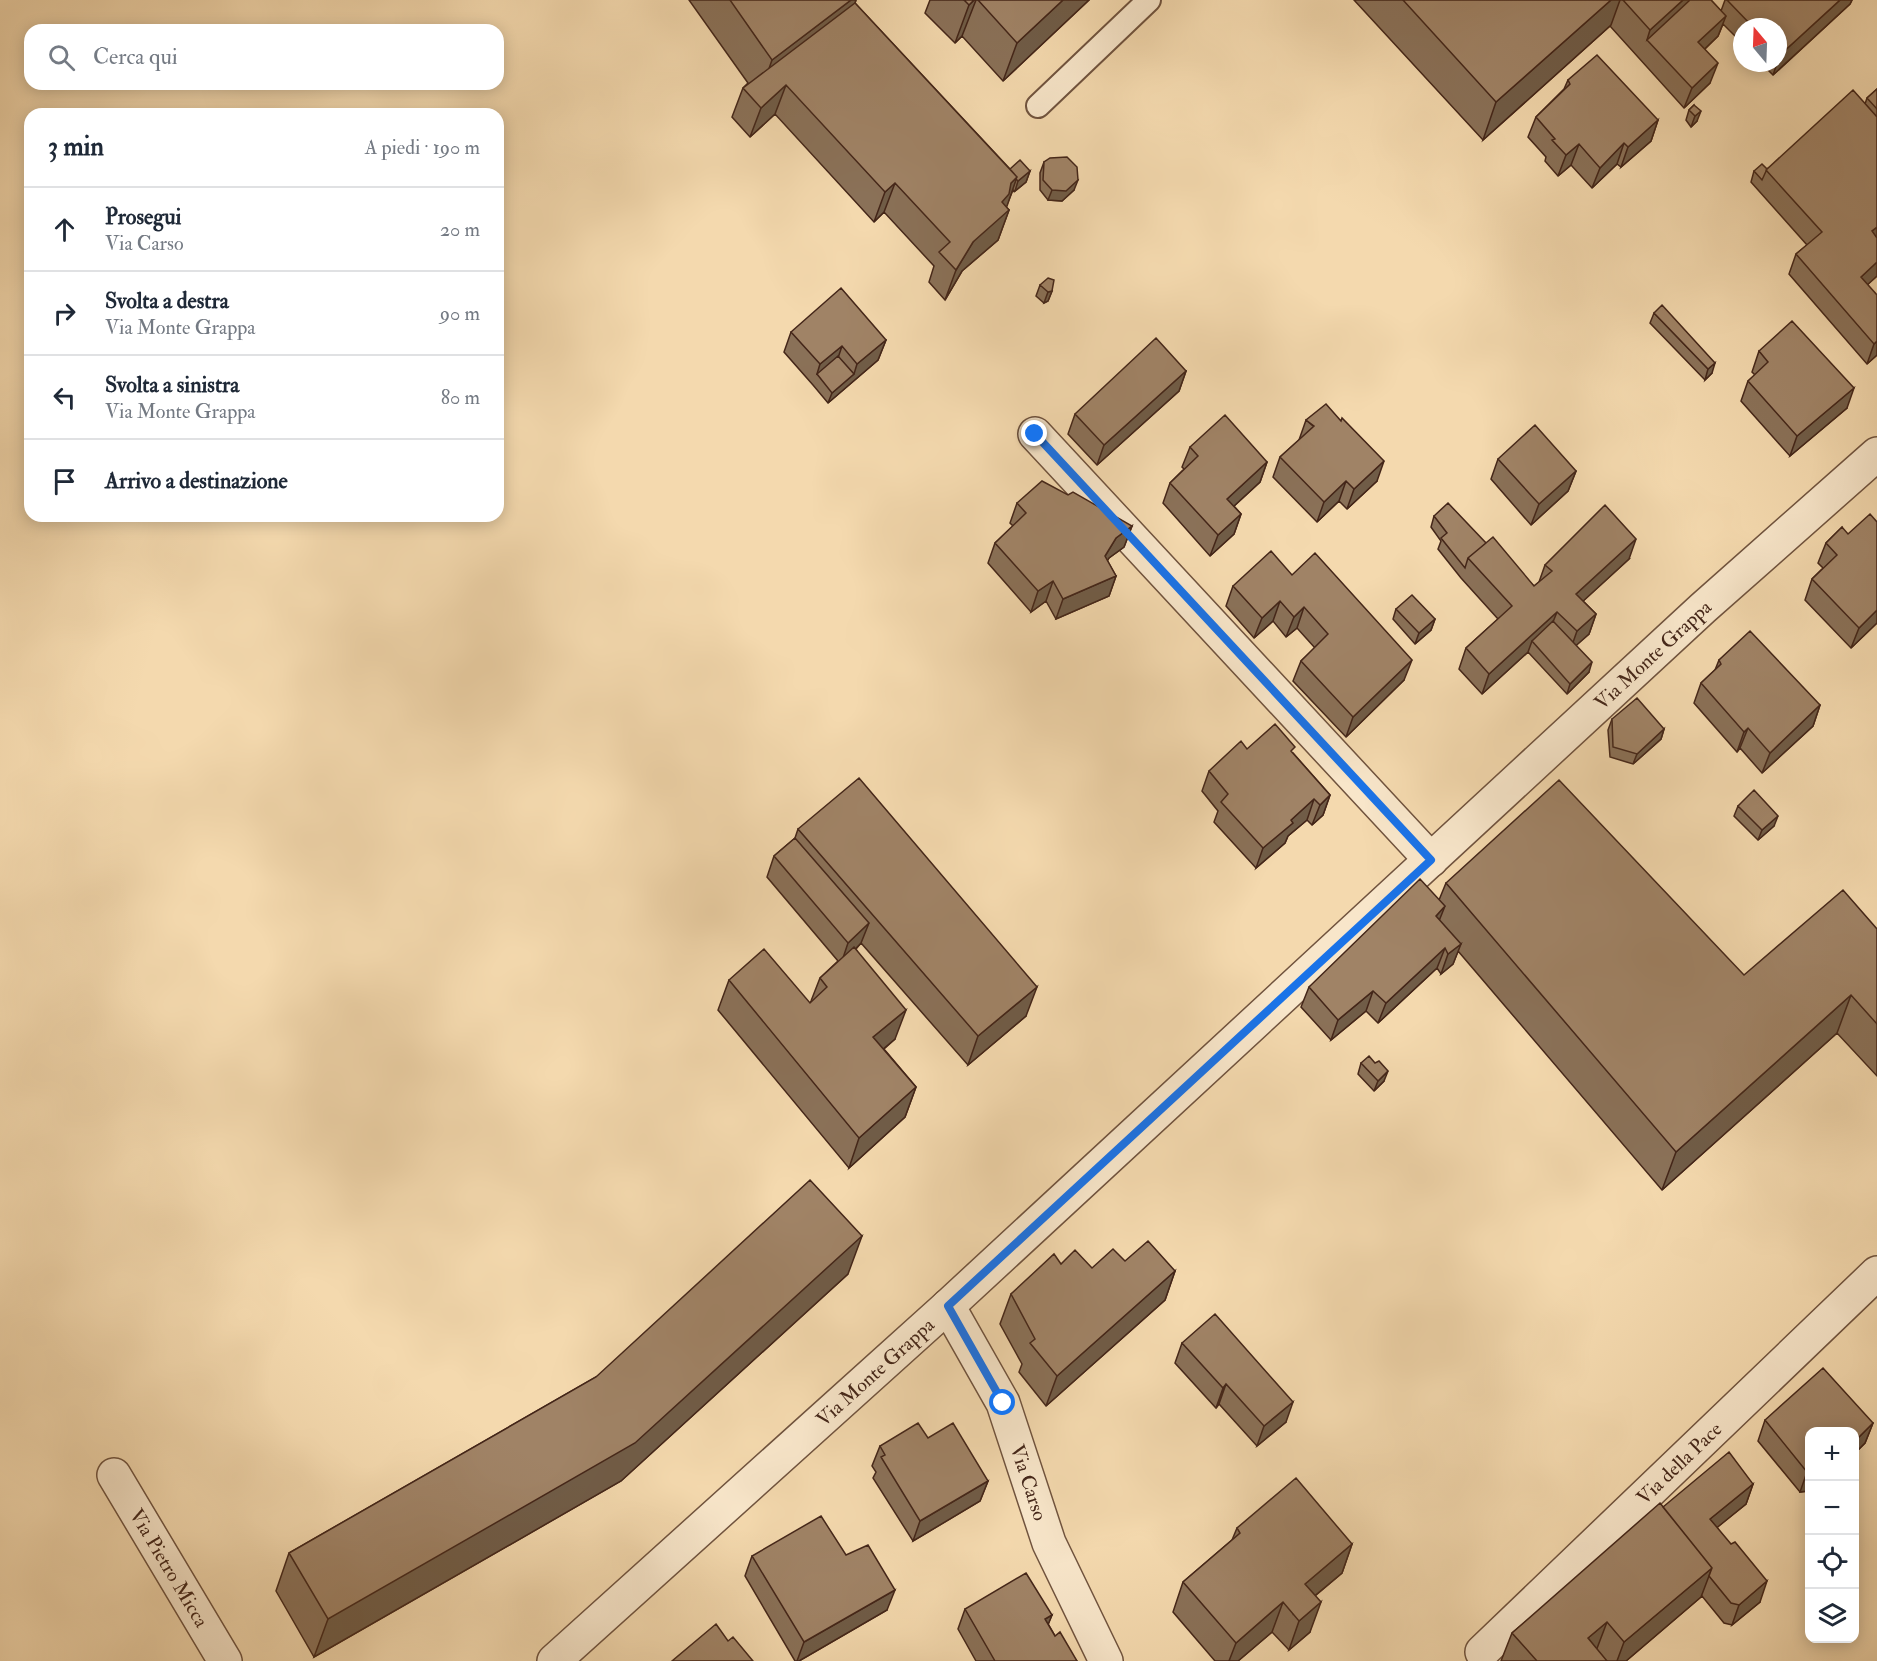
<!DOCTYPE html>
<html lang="it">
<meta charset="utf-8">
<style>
body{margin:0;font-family:"IM FELL Double Pica",serif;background:#f6f6f7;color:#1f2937}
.controls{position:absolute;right:18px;bottom:18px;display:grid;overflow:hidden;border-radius:12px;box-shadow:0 3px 15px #0003}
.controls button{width:54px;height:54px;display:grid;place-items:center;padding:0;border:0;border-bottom:2px solid #e0e1e3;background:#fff;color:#1f2937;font:30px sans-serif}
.compass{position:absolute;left:1733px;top:18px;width:54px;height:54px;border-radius:50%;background:#fff;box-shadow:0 3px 15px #0003;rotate:341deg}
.stop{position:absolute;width:18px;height:18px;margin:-14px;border:4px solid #1a73e8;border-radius:50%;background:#fff}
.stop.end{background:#1a73e8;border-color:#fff;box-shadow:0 2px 6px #0008}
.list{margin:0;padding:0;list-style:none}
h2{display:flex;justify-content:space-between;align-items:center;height:78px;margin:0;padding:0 24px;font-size:26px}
h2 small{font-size:20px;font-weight:400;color:#747a83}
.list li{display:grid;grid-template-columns:39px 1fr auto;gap:18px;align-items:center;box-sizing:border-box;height:84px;padding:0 24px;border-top:2px solid #e0e1e3}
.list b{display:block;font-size:22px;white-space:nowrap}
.list p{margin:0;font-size:20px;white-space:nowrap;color:#747a83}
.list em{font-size:20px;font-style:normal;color:#747a83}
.icon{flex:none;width:33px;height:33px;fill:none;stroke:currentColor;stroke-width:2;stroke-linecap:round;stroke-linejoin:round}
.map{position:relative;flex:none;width:1877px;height:1661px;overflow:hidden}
.search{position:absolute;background:#fff;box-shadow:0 3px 15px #0003;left:24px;top:24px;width:480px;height:66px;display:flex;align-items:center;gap:15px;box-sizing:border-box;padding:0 21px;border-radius:18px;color:#747a83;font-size:22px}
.panel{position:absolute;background:#fff;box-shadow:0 3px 15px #0003;left:24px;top:108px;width:480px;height:414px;border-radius:18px}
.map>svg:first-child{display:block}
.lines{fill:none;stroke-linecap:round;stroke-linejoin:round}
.service-casing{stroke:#70533e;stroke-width:26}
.minor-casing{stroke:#70533e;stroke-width:36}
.service{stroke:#f8e6ca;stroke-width:22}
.minor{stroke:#f8e6ca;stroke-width:33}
.wall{fill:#8a7158;stroke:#442619;stroke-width:1.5}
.shaded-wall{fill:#705c47;stroke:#442619;stroke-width:1.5}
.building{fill:#a08366;stroke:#442619;stroke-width:1.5}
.route{stroke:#1a73e8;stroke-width:8}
.labels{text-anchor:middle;stroke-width:4.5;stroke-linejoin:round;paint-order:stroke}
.street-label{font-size:20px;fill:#442619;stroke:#f8e6ca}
</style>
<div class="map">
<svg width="1877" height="1661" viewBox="0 0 1877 1661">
<rect width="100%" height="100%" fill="#f4d9ae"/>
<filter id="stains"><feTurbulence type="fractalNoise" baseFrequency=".00333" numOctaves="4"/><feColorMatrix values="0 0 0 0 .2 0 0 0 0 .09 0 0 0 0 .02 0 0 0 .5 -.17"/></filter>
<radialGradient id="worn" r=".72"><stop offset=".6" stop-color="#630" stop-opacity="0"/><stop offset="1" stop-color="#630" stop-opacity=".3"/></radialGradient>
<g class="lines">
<defs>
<path id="service" d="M1038,106l111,-106"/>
<g id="minor">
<path d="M1035,434l396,426"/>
<path id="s1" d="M948,1306l55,97 46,140 57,118"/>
<path id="s2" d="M114,1475l111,186"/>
<path id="s3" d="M1482,1652l395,-379"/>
<path id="s4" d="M554,1661l394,-355 755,-698 174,-154"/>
</g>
</defs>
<use href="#service" class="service-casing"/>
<use href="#minor" class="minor-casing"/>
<use href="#service" class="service"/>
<use href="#minor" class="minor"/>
</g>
<path class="wall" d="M689,0h167l-1,3 155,166 20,2 -4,11 -11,9 -2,-1 -7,17 3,3 -11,30 -36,31 -17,29 -16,-18 5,-16 -50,-54 -10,10 -99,-108 -25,23 -18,-20 11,-29 5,-5z
M930,0h159l-86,81 -41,-45 -7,7 -30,-30z
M1354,0h357l10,11 4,-11h127l-2,4 -77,71 -12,-12h17v-36h-36v16l-19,-19 -5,12 -13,13 5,34 -26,25 -74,-82 -127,114z
M1568,80l90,40 -7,21 -30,26 -4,-3 -25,24 -21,-23 -13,11 -13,-15 1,-4 -18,-20 8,-20 28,-28z
M1877,89v187l-9,8 9,71 -10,9 -78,-90 7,-20 11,-9 -56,-63 3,-11 13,-2 98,-65 2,-6z
M1694,105l3,16 -6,6 -5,-7 3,-10z
M1044,162l30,28 -12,11 -14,-1 -8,-10v-17z
M1040,285l12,6 -4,10 -4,2 -8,-7z
M1654,313l58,60 -7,7 -55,-57z
M791,332l95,8 -8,20 -50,43 -15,-18 -29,-33z
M1759,351l88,57 -57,48 -49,-55 7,-20 7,-6 -3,-3z
M1186,371l-7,20 -82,74 -29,-31 7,-20z
M1306,420l71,61 -30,28 -8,-8 -22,21 -44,-45 7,-20 19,-17z
M1190,447l77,15 -7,20 -26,24 7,8 -7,20 -24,22 -47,-53 7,-20 14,-14 -2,-2z
M1498,459l78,12 -8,20 -37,34 -40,-46z
M1017,503l115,23 -8,21 -15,11 -2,2 9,16 -7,20 -53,23 -10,-18 -15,11 -43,-49 7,-20 18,-17 -3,-3z
M1434,516l52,27 48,43 5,-4 6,-17 84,-6 -46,42 13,13 -7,20 -13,11 13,27 -22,22 -39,-42 -46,42 -23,-25 7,-21 32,-29 -37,-41 -23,-29 3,-8 -10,-14z
M1842,527l35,96 -26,25 -46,-48 7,-21 11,-11 -5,-5 8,-20z
M1292,575l112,105 -58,57 -53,-56 8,-20 14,-13 -18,-20 -11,9 -13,-16 -19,17 -28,-32 7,-20z
M1396,609l39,10 -4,11 -16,14 -22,-25z
M1719,660l101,45 -7,21 -51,47 -22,-25 -3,4 -43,-49 7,-20 14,-13z
M1612,719l52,10 -3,10 -28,25 -23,-7 -2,-27z
M1247,749l46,4 37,42 -7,20 -11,10 -5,-5 -19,16 -3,7 -29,25 -42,-46 4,-11 -16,-20 7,-20z
M1738,806l36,20 -16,14 -24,-24z
M798,829l228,187 -58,49 -107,-122 -5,6 39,90 -11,10 32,38 -11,30 -56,51 -131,-158 11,-30 81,23 1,-2 9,-23 18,-17 -71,-84 7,-21 21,-18z
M1446,883l298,92 133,-46v147l-40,-43 -175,157 -204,-239 -5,13 -12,10 -4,-6 -59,55 -12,-12 -35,29 -30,-33 8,-20 130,-87z
M1361,1063h14l9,18 -10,10 -16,-17z
M1125,1261l50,10 -10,29 -119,106 -27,-34 3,-8 -22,-40 11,-30 50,-30 31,4z
M848,1274l-227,207 -307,176 -38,-66 13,-38 307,-176z
M1182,1343l104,79 -29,24 -38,-42 -3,4 -41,-45z
M1765,1420l108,3 -8,20 -11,11v-23l-46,60 -8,1 -42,-51z
M928,1438l60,43 -8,20 -67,40 -40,-63 3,-6 -4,-6 8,-20z
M1753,1484l-7,20 -29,23 43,75 -28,23 -8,-2 -22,-27 -76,65h-125l11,-28 151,-126z
M1237,1528l115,16 -10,29 -27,23 -5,36 -21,18 -17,-18 -34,29h-23l-42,-49 10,-30 49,-42z
M846,1555l41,55 -88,51h-4l-50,-85 7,-20z
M965,1609l87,6 -4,9 7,12 22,25h-101l-18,-32z"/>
<path class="shaded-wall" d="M851,0h5l-11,32 -86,65 13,-37z
M974,0h2l-14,36 -7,7 14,-38z
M1063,0h26l-86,81 14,-38z
M1611,0h9l-9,25 -128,115 13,-38z
M1683,0h21l-57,40 3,-10z
M1840,0h12l-2,4 -77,71 7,-20z
M1726,16l-8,20 -27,26 7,-20z
M1718,63l-8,20 -26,25 8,-20z
M786,85l-11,29 -25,23 11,-29z
M1701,111l-4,10 -6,6 4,-11z
M1658,120l-7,21 -30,26 7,-20z
M1624,143l-7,21 -25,24 8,-20z
M1579,144l-8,21 -13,11 8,-21z
M1030,171l-4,11 -11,9 3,-10z
M1017,177l-10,29 -3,3 5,1 -11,30 -36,31 -17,29 11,-30 17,-28 38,-59z
M1078,180l-4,10 -12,11 -14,-1 4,-10z
M895,183l-11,29 -10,10 11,-30z
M1877,227v13l-5,-9z
M1877,262v14l-23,21 7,-20z
M1052,291l-4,10 -4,2 4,-11z
M886,340l-8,20 -50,43 4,-10 22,-19 3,-10z
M1877,341v14l-10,9 7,-20z
M842,346l-7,21 -18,7 3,-10z
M1715,363l-3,10 -7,7 3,-11z
M1186,371l-7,20 -82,74 7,-20z
M1854,388l-7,20 -57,48 7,-20z
M1384,461l-7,20 -30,28 7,-20z
M1267,462l-7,20 -40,37 7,-20z
M1576,471l-8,20 -37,34 8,-21z
M1346,481l-7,20 -22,21 7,-20z
M1241,514l-7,20 -24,22 8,-21z
M1132,526l-8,21 -15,11 -11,18 7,-20 11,-18z
M1636,539l-7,20 -60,55 7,-20z
M1116,576l-7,20 -53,23 7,-20z
M1053,581l-7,20 -15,11 7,-21z
M1280,601l-7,20 -19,17 8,-20z
M1304,607l-7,21 -11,9 8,-20z
M1877,610v13l-26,25 8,-20z
M1557,612l-8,20 -17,9 -4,11 -46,42 7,-20z
M1596,614l-7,20 -19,17 7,-20z
M1435,619l-4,11 -16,14 4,-11z
M1412,660l-8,20 -58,57 7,-20z
M1592,662l-3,10 -22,22 3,-10z
M1820,705l-7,21 -51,47 8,-20z
M1748,728l-8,20 -3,4 7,-20z
M1664,729l-3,10 -28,25 4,-10z
M1330,795l-7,20 -11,10 8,-20z
M1314,799l-7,21 -19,16 -3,7 -29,25 7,-20 28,-28z
M1778,816l-4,10 -16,14 4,-10z
M1445,906l-8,20 -1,-10z
M869,923l-8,20 -20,21 7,-21z
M1461,944l-8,20 -12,10 7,-20z
M1445,948l-8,20 -59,55 8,-20z
M1037,987l-11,29 -58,49 10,-29z
M1373,991l-7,20 -35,29 7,-20z
M1851,995l-14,38 -175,157 14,-38z
M906,1010l-11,29 -32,27 10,-29z
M1388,1071l-4,10 -10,10 4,-10z
M916,1087l-11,30 -56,51 10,-30z
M862,1236l-14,38 -227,207 -307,176 14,-38z
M1175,1271l-10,29 -119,106 11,-30z
M1226,1384l-7,20 -3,4 7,-20z
M1293,1402l-7,20 -29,24 7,-20z
M1873,1423l-8,20 -11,11v-7l3,-8z
M1807,1472h2v17l-1,2 -8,1z
M988,1481l-8,20 -67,40 7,-20z
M1753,1484l-7,20 -43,35 7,-20z
M1352,1544l-10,29 -48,40 11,-29z
M1712,1568l-11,29 -75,64h-9l7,-19z
M1767,1581l-7,21 -28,23 7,-20z
M895,1590l-8,20 -88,51h-2l7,-19z
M1283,1602l-11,30 -34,29h-9l7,-18z
M1321,1602l-11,30 -21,18 10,-29z
M1052,1615l-8,20 1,-16z
M1607,1622l-11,29 -8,-13z"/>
<path class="building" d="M730,0h121l-79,60z
M964,0h10l-5,5z
M978,0h85l-46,43z
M1403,0h208l-115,102z
M1623,0h60l-33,30z
M1690,0h21l15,16 -28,26 20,21 -26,25 -45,-48z
M1727,0h113l-60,55 -2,-2v-26h-25z
M855,3l162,174 -6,6 -2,11 -7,8 7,8 -36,32 -17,28 -17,-18 11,-10 -55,-59 -10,9 -99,-107 -25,23 -18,-20z
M1597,55l61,65 -30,27 -4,-4 -24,25 -21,-24 -13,11 -14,-15 3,-1 -19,-22 34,-33 -2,-4z
M1877,89v20l-10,-11z
M1853,90l24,27v110l-5,4 5,7v24l-16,15 16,18v46l-3,3 -78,-90 26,-22 -56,-62z
M1694,105l7,6 -6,5 -6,-6z
M1067,157l10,10 1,13 -12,11 -14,-1 -9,-10 1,-18 6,-4z
M1020,160l10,11 -12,10 -2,-2 1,-2 -7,-8z
M1762,164l5,5 -5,11 -8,-9z
M1048,278l6,2 -2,11 -4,1 -8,-7z
M841,288l45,52 -29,24 -15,-18 -22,18 -29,-32z
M1662,305l53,58 -7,6 -54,-56z
M1792,321l62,67 -57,48 -49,-55 20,-19 -9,-11z
M1156,338l30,33 -82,74 -29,-31z
M838,356l16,18 -22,19 -15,-19z
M1326,404l15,17 1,-3 42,43 -30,28 -8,-8 -22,21 -44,-45 34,-31 -8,-6z
M1225,415l42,47 -40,37 14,15 -23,21 -48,-52 28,-27 -8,-9z
M1535,425l41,46 -37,33 -41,-45z
M1042,481l26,14 5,-3 59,34 -16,12 -11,18 11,20 -53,23 -10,-18 -15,10 -43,-48 31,-30 -9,-10z
M1448,503l38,40 -18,15 -3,10 -24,-30 6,-5 -13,-17z
M1605,505l31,34 -60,55 20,20 -19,17 -20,-19 -68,62 -23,-26 46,-42 -44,-48 25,-21 41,49 18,-15 -7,-6z
M1870,514l7,8v88l-18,18 -47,-49 25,-24 -11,-12 16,-16 6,7z
M1271,551l21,24 23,-22 97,107 -59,57 -52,-56 27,-27 -24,-27 -10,10 -14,-16 -18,17 -29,-32z
M1412,595l23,24 -16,14 -23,-24z
M1553,621l39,41 -22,22 -38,-43z
M1750,631l70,74 -50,48 -22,-25 -4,4 -43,-49 20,-19 -2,-4z
M1637,698l27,31 -27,25 -24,-7 -1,-28z
M1275,724l20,23 -4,4 39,44 -10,10 -6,-6 -23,21 2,3 -30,25 -42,-46 7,-8 -19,-23 32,-30 6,8z
M859,778l178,209 -59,49 -180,-207z
M1559,780l185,195 99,-85 34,39v95l-26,-29 -175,157 -230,-269z
M1754,790l24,26 -16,14 -24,-24z
M795,838l74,85 -21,20 -74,-87z
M1420,879l25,27 -9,10 25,28 -13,10 -3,-6 -59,55 -13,-12 -35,29 -29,-33z
M854,947l52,63 -33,27 43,50 -57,51 -130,-158 35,-31 46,54 17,-16 -7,-9z
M1369,1056l6,7 4,-2 9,10 -10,10 -17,-18z
M810,1180l52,56 -227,207 -307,176 -39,-66 307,-176z
M1148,1241l27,30 -118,105 -27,-33 5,-4 -24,-45 43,-40 7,10 14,-14 17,18 21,-19 12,12z
M1215,1314l78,88 -29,24 -38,-42 -3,4 -41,-45z
M1823,1368l50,55 -16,16 -3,-3v-5h-45v41h-2l-42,-52z
M918,1423l10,15 25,-15 35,58 -68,40 -39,-64 4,-2 -5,-9z
M1729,1452l24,32 -43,35 21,25 4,-2 32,39 -28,24 -8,-2 -22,-27 3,-8 -49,-61z
M1296,1478l56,66 -47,40 16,18 -22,19 -16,-19 -47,41 -53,-61 57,-49 -3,-5z
M1660,1503l52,65 -88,74 -17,-20 -19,16 19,23h-70l-25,-28z
M821,1516l25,39 22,-10 27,45 -91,52 -52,-86z
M1026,1573l26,42 -7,4 10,17 5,-4 17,29h-82l-30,-52z
M716,1624l12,17 5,-4 20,24h-81z"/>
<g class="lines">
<path class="route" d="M1003,1403l-55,-97 483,-446 -396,-426"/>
</g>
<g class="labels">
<g class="street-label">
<text dy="7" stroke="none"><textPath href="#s4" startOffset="1490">Via Monte Grappa</textPath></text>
<text dy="7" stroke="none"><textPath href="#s4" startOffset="432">Via Monte Grappa</textPath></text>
<text dy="7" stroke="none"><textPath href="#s3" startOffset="273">Via della Pace</textPath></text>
<text dy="7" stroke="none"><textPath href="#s1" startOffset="195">Via Carso</textPath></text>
<text dy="7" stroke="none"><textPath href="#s2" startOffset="108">Via Pietro Micca</textPath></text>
</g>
</g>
<rect width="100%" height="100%" filter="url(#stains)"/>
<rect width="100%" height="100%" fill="url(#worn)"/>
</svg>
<div class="controls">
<button>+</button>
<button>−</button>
<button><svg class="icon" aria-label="locate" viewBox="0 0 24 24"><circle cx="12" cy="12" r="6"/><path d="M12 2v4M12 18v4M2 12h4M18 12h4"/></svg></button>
<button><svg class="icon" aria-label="layers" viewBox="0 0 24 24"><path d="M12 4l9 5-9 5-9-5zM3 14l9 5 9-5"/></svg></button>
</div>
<svg class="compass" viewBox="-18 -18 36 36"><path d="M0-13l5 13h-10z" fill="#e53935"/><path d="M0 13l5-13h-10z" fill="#747a83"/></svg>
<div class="stop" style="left:1003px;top:1403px"></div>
<div class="stop end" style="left:1035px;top:434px"></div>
<div class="search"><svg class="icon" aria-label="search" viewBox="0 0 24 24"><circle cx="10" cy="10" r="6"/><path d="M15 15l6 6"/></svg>Cerca qui</div>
<section class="panel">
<h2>3 min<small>A piedi · 190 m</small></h2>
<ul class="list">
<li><svg class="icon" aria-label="ahead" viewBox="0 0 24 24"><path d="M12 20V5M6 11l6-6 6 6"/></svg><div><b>Prosegui</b><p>Via Carso</p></div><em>20 m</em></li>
<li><svg class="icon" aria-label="right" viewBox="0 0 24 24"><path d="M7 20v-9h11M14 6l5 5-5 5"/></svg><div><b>Svolta a destra</b><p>Via Monte Grappa</p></div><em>90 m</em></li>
<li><svg class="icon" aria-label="left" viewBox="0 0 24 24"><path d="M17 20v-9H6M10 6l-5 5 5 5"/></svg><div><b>Svolta a sinistra</b><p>Via Monte Grappa</p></div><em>80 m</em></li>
<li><svg class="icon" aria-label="arrive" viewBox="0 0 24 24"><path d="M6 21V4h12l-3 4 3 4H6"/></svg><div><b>Arrivo a destinazione</b></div></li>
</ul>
</section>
</div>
